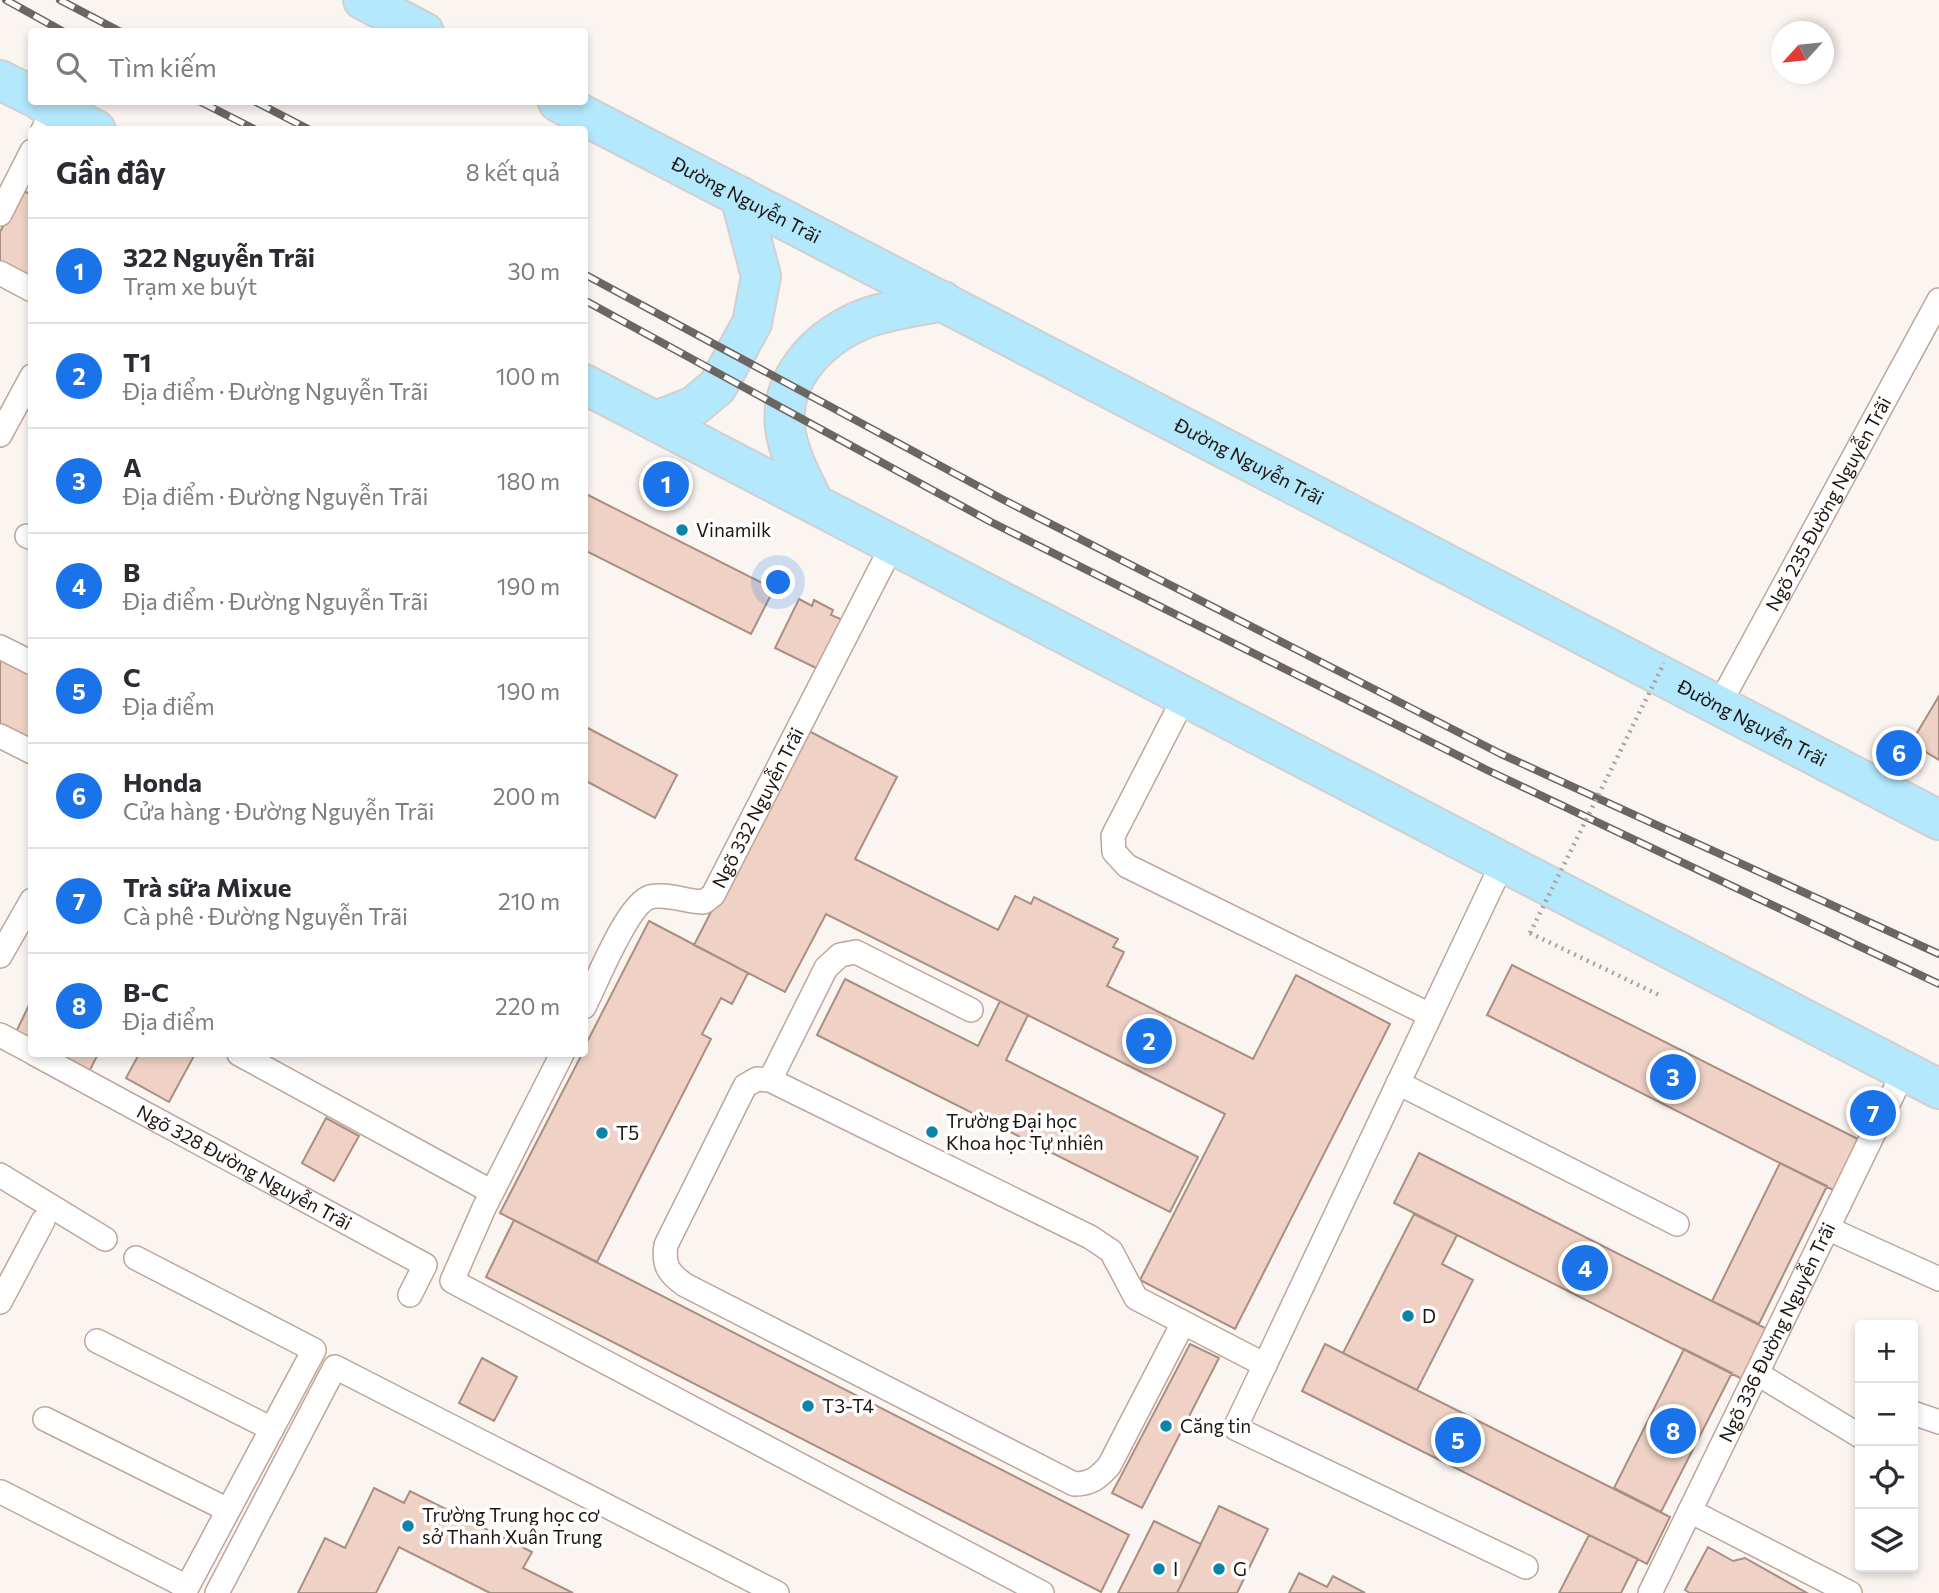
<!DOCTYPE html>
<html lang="vi">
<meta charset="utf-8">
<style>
body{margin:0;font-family:Commissioner,sans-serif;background:#f7f7f7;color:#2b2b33}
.controls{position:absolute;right:21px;bottom:21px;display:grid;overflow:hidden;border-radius:7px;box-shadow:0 4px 10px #0003}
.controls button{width:63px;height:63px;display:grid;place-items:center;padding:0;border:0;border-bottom:2px solid #e1e1e2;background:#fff;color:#2b2b33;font:35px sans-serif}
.compass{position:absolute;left:1771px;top:21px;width:63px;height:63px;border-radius:50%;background:#fff;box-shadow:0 4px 10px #0003;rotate:243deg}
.you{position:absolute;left:779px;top:583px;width:24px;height:24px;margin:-18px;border:5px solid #fff;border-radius:50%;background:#1a73e8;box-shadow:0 0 0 10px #1a73e833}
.badge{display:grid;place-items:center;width:46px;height:46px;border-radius:50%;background:#1a73e8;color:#fff;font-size:23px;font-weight:700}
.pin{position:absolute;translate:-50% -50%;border:4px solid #fff;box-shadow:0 2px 7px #0006}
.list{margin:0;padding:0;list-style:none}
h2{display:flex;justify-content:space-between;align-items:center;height:91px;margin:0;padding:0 28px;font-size:30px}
h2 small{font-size:23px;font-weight:400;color:#7c7c81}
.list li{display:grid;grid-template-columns:46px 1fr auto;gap:21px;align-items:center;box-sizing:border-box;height:105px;padding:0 28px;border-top:2px solid #e1e1e2}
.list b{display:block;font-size:26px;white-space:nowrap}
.list p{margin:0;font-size:23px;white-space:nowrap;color:#7c7c81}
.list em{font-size:23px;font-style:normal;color:#7c7c81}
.icon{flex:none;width:38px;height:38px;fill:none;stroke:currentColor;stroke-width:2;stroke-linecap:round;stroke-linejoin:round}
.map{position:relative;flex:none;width:1939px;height:1593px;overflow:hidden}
.search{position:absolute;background:#fff;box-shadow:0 4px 10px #0003;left:28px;top:28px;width:560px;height:77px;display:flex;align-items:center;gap:18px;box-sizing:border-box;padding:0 24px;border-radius:7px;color:#7c7c81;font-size:26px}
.panel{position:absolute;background:#fff;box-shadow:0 4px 10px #0003;left:28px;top:126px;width:560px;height:931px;border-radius:7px}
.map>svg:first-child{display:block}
.building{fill:#efd2c5;stroke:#a98e82;stroke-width:2}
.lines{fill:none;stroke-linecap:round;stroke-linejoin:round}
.lane-casing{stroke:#c1a598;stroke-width:26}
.primary-casing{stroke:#d2d0cf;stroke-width:42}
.path{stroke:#a9a29e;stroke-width:4.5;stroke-dasharray:2 5;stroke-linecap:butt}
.lane{stroke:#fff;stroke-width:23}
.primary{stroke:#b3e8fd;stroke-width:38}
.rail-casing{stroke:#6d6561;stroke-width:8}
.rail{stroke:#fff;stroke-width:5;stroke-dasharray:16;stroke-linecap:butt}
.path-bridge{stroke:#a9a29e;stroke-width:4.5;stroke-dasharray:2 5;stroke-linecap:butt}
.poi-dot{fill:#0a84a9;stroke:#fff;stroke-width:2.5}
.labels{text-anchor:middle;stroke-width:7;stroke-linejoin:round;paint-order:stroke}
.street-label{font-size:19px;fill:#1e1510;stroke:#fff}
.poi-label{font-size:19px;fill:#1e1510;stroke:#fff;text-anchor:start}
</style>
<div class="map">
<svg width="1939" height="1593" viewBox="0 0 1939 1593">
<rect width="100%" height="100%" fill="#fbf5f2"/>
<path class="building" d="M22,190l10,5v87l-32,-17v-33z
M584,493l190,96 -23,45 -167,-84z
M799,599l13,7 2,-6 19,10 -2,5 14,6 -25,49 -45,-22z
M0,659l32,16v64l-32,-15z
M1939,696v64l-28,-17z
M584,726l93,49 -22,43 -71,-38z
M805,729l92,48 -42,82 143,71 17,-34 16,8 3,-7 84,42 -5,8 11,5 -17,34 146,73 43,-84 94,49 -155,305 -95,-49 85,-166 -399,-200 -41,78 -91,-47z
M649,921l99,52 -16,31 -11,-6 -19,36 9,5 -114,223 -97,-49 82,-159h2v-6z
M1512,965l348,175 -25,51 -348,-176z
M845,979l133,67 22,-45 28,14 -22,45 192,97 -28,55 -353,-177z
M32,999v48l-19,-9z
M45,1054h53l-10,20z
M139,1054h56l-26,48 -43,-24z
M326,1118l33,18 -25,45 -32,-18z
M1419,1153l348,176 -25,50 -348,-176z
M1780,1163l47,23 -68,138 -47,-23z
M1414,1214l43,21 -15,29 31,16 -56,110 -74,-37z
M514,1220l615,315 -28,57 -615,-315z
M1190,1344l29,14 -77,150 -30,-15z
M1325,1344l345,173 -23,47 -345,-173z
M1684,1349l48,24 -71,139 -47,-24z
M482,1358l35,19 -23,44 -35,-18z
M374,1488l30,15 6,-12 122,61 -9,16 50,25h-83l-91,-46 -23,46h-78l27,-55 20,10z
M1219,1506l49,23 -31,64h-60z
M1154,1521l47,23 -24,49h-59z
M1589,1535l49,24 -17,34h-62z
M1708,1547l25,14 12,-3 62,35h-117l-5,-3z
M1299,1573l28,14 6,-11 32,17h-76z"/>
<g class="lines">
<defs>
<g id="lane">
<path d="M43,130l11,-22"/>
<path d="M0,214l32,-63"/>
<path d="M0,273l32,17"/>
<path d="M0,435l32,-59"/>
<path d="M27,536l5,2"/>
<path d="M0,647l32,16"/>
<path d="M1185,696l-72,140 1,16 13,14 303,149"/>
<path id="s1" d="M1719,705l220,-405"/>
<path d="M0,736l32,16"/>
<path d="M1503,862l-268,566 291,139"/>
<path d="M0,956l32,-56"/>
<path id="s2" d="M584,1007c12,-23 43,-103 66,-110 17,-4 37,5 54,5l9,-7 180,-351"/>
<path d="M0,1035l32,17"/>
<path id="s3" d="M35,1054l390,211 -15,30"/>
<path d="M239,1054l253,138"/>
<path d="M562,1054l-78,154 -32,73 590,312"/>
<path d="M770,1080l56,-112 14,-13 16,-3 115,58"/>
<path d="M1398,1083l279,141"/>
<path d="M0,1175l105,64"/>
<path d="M1829,1229l110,50"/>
<path d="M136,1258l178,92 -130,243"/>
<path d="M0,1302l43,-81"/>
<path d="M1183,1323l-74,143c-11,12 -18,18 -35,18l-389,-199c-17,-12 -22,-20 -19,-40l79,-159 12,-7 13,1 320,157 21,14 25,47 129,67"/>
<path d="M97,1341l175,88"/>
<path d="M1758,1374l102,62"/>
<path d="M1913,1413l26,9"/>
<path d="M45,1419l183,91"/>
<path d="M1,1492l186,95"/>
<path d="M1690,1511l160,82"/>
<path d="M217,1593l118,-226 442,226"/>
<path id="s4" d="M1650,1593l254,-522"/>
</g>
<g id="primary">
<path d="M363,0l61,32"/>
<path d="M0,80l32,16"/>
<path d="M42,102l54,28"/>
<path id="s5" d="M558,102l1381,718"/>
<path d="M584,384l1355,705"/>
<path d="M656,421l38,-15 23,-19 35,-64 9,-47 -21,-80"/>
<path d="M814,503c-11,-22 -23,-44 -28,-69 -10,-52 30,-94 73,-113 24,-11 57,-14 84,-20"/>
</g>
</defs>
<use href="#lane" class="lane-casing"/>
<use href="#primary" class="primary-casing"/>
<path class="path" d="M1530,933l129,62"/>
<use href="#lane" class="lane"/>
<use href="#primary" class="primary"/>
<defs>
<path id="rail" d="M6,0l58,32
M60,0l61,32
M201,102l55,28
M256,102l54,28
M584,274l418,225 499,255 438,200
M584,300l407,222 496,248 452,214"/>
</defs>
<use href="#rail" class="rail-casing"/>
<use href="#rail" class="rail"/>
<path class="path-bridge" d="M1530,933l134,-270"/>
</g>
<g class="poi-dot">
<circle cx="682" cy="530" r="7"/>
<circle cx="932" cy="1132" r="7"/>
<circle cx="602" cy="1133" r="7"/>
<circle cx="1408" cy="1316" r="7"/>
<circle cx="808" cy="1406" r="7"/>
<circle cx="1166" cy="1426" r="7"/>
<circle cx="408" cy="1526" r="7"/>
<circle cx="1159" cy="1569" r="7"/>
<circle cx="1219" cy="1569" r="7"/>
</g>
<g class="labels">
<g class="street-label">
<text dy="7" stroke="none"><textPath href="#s5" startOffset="212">Đường Nguyễn Trãi</textPath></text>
<text dy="7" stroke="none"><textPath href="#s5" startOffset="779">Đường Nguyễn Trãi</textPath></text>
<text dy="7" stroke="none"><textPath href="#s1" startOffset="229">Ngõ 235 Đường Nguyễn Trãi</textPath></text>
<text dy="7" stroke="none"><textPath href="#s5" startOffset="1346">Đường Nguyễn Trãi</textPath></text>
<text dy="7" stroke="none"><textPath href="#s2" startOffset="294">Ngõ 332 Nguyễn Trãi</textPath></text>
<text dy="7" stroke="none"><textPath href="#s3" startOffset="238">Ngõ 328 Đường Nguyễn Trãi</textPath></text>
<text dy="7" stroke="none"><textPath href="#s4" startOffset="290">Ngõ 336 Đường Nguyễn Trãi</textPath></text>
</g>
<g class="poi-label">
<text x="696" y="537">Vinamilk</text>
<text x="946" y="1128">Trường Đại học<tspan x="946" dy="22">Khoa học Tự nhiên</tspan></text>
<text x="616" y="1140">T5</text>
<text x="1422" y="1323">D</text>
<text x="822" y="1413">T3-T4</text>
<text x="1180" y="1433">Căng tin</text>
<text x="422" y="1522">Trường Trung học cơ<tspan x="422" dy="22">sở Thanh Xuân Trung</tspan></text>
<text x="1173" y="1576">I</text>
<text x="1233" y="1576">G</text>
</g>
</g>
</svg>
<div class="controls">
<button>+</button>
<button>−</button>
<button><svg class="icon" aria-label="locate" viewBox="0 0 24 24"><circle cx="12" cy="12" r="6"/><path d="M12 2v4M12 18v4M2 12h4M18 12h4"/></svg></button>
<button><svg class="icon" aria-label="layers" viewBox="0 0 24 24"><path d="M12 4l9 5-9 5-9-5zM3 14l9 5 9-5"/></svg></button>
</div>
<svg class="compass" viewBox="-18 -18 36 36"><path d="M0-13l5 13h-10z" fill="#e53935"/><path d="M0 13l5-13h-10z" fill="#7c7c81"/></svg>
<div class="you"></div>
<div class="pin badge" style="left:666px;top:484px">1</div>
<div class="pin badge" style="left:1149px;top:1041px">2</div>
<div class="pin badge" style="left:1673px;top:1077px">3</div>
<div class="pin badge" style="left:1585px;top:1268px">4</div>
<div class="pin badge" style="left:1458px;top:1440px">5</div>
<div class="pin badge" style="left:1899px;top:753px">6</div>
<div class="pin badge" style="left:1873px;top:1113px">7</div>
<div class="pin badge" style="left:1673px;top:1431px">8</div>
<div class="search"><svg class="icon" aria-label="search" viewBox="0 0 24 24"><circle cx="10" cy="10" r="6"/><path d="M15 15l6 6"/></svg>Tìm kiếm</div>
<section class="panel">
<h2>Gần đây<small>8 kết quả</small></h2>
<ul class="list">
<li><span class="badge">1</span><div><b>322 Nguyễn Trãi</b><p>Trạm xe buýt</p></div><em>30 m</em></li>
<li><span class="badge">2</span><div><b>T1</b><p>Địa điểm · Đường Nguyễn Trãi</p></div><em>100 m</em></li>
<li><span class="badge">3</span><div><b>A</b><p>Địa điểm · Đường Nguyễn Trãi</p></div><em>180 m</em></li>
<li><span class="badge">4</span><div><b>B</b><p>Địa điểm · Đường Nguyễn Trãi</p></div><em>190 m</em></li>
<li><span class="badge">5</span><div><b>C</b><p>Địa điểm</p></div><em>190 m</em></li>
<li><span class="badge">6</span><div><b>Honda</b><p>Cửa hàng · Đường Nguyễn Trãi</p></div><em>200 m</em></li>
<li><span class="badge">7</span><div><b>Trà sữa Mixue</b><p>Cà phê · Đường Nguyễn Trãi</p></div><em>210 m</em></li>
<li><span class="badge">8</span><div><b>B-C</b><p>Địa điểm</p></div><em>220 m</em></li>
</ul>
</section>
</div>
